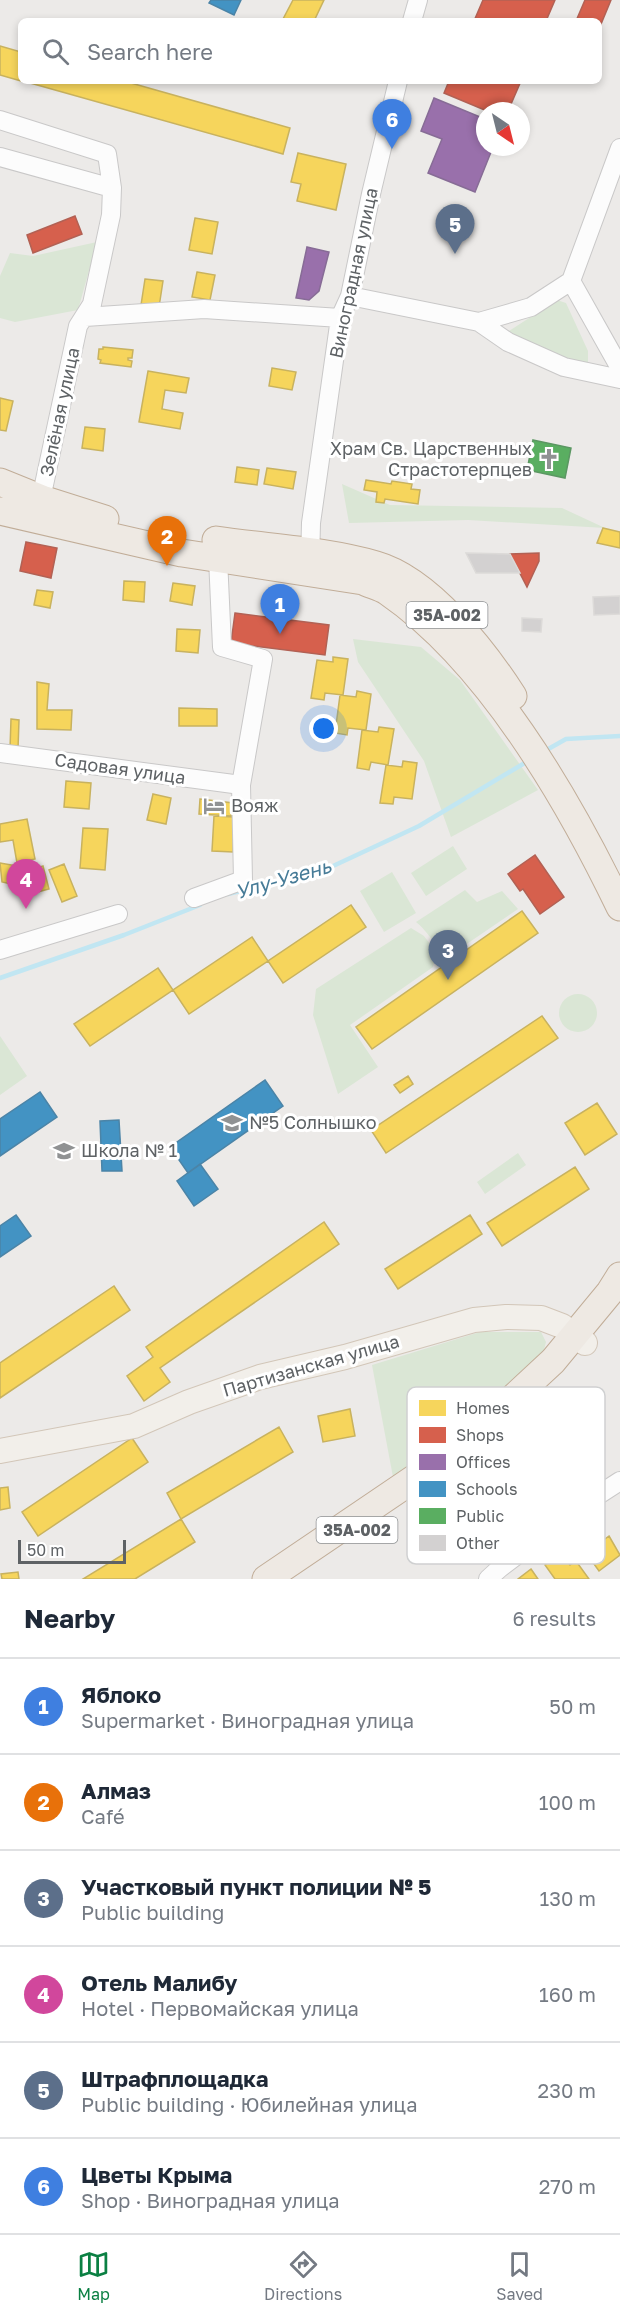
<!DOCTYPE html>
<meta charset="utf-8">
<style>
body{margin:0;font-family:"Golos Text",sans-serif;background:#f6f6f7;color:#1f2937}
.compass{position:absolute;left:476px;top:102px;width:54px;height:54px;border-radius:50%;background:#fff;box-shadow:0 3px 9px #0003;rotate:145deg}
.scale{position:absolute;left:18px;bottom:15px;width:108px;box-sizing:border-box;padding-left:6px;border:3px solid #5e6265;border-top:0;font-size:16px;line-height:21px;white-space:nowrap;color:#5e6265;-webkit-text-stroke:4px #fff;paint-order:stroke}
.you{position:absolute;left:324px;top:729px;width:21px;height:21px;margin:-15px;border:4px solid #fff;border-radius:50%;background:#1a73e8;box-shadow:0 0 0 9px #1a73e833}
.badge{display:grid;place-items:center;width:39px;height:39px;border-radius:50%;background:#0b8043;color:#fff;font-size:20px;font-weight:700}
.pin{position:absolute;translate:-50% -50px;filter:drop-shadow(0 2px 3px #0008)}
.pin::after{content:'';position:absolute;top:32px;width:21px;height:18px;background:inherit;clip-path:polygon(0 0,100% 0,50% 100%)}
.list{margin:0;padding:0;list-style:none}
h2{display:flex;justify-content:space-between;align-items:center;height:78px;margin:0;padding:0 24px;font-size:26px}
h2 small{font-size:20px;font-weight:400;color:#747a83}
.list li{display:grid;grid-template-columns:39px 1fr auto;gap:18px;align-items:center;box-sizing:border-box;height:96px;padding:0 24px;border-top:2px solid #e0e1e3}
.list b{display:block;font-size:22px;white-space:nowrap}
.list p{margin:0;font-size:20px;white-space:nowrap;color:#747a83}
.list em{font-size:20px;font-style:normal;color:#747a83}
.icon{flex:none;width:33px;height:33px;fill:none;stroke:currentColor;stroke-width:2;stroke-linecap:round;stroke-linejoin:round}
.map{position:relative;flex:none;width:620px;height:1579px;overflow:hidden}
.search{position:absolute;background:#fff;box-shadow:0 3px 9px #0003;left:18px;right:18px;top:18px;height:66px;display:flex;align-items:center;gap:15px;box-sizing:border-box;padding:0 21px;border-radius:9px;color:#747a83;font-size:22px}
.sheet{height:654px;background:#fff}
nav{display:flex;justify-content:space-around;align-items:center;box-sizing:border-box;height:84px;border-top:2px solid #e0e1e3;background:#fff;font-size:16px;color:#747a83}
nav a{display:grid;justify-items:center;gap:3px}
nav .on{color:#0b8043}
.map>svg:first-child{display:block}
.green{fill:#dae6d5}
.homes{fill:#f6d55c;stroke:#c8b25f;stroke-width:1.5}
.shops{fill:#d6604d;stroke:#b26154;stroke-width:1.5}
.offices{fill:#9970ab;stroke:#876c96;stroke-width:1.5}
.schools{fill:#4393c3;stroke:#4b84a7;stroke-width:1.5}
.public{fill:#5aae61;stroke:#5b9762;stroke-width:1.5}
.lines{fill:none;stroke-linecap:round;stroke-linejoin:round}
.stream{stroke:#c1e6f2;stroke-width:4.5}
.building{fill:#d3d1d1;stroke:#dcdad8;stroke-width:1.5}
.minor-casing{stroke:#c9c8c8;stroke-width:20}
.major-casing{stroke:#d2c6b8;stroke-width:26}
.highway-casing{stroke:#c1ad98;stroke-width:29}
.minor{stroke:#fcfcfc;stroke-width:18}
.major{stroke:#f2efea;stroke-width:24}
.highway{stroke:#eee9e3;stroke-width:27}
.labels{text-anchor:middle;stroke-width:6;stroke-linejoin:round;paint-order:stroke}
.shield{fill:#fff;stroke:#8e9193;stroke-width:1.5}
.shield-label{font-size:16px;font-weight:bold;fill:#5e6265}
.street-label{font-size:18px;fill:#5e6265;stroke:#fff}
.poi-label{font-size:18px;fill:#5e6265;stroke:#fff;text-anchor:start}
.water-label{font-size:20px;font-style:italic;fill:#467b97;stroke:#fff}
.key{fill:#fff;stroke:#cfd0d1;stroke-width:1.5}
.key-label{font-size:16px;fill:#5e6265}
</style>
<div class="map">
<svg width="620" height="1579" viewBox="0 0 620 1579">
<rect width="100%" height="100%" fill="#eceae8"/>
<path class="green" d="M97,242l-19,68 -63,12 -15,-4v-42l10,-23 23,3z
M557,300l9,3 22,48v12l-9,3 -73,-30 3,-5z
M342,484l48,21 172,3 43,20 -137,-8 -119,3z
M353,639l68,8 39,33 78,110 -87,47 -27,-76 -66,-99z
M453,846l14,23 -41,27 -15,-23z
M392,872l24,41 -32,19 -24,-41z
M465,890l12,12 25,-11 16,18 -66,45c-16,-4 -23,-22 -36,-32z
M411,928l13,8 12,16 -3,15 -83,58 28,42 -40,27 -25,-79 3,-26z
M559 1013a19 19 0 1 1 38 0a19 19 0 1 1-38 0Z
M0,1036l27,40 -27,19z
M518,1153l8,12 -41,29 -8,-12z
M480,1332h61l5,10 -5,19 -148,116 -21,-112z"/>
<path class="homes" d="M293,0h31l-10,21h-32z
M0,46l21,6v29l-21,-6z
M23,81h101l166,47 -7,26z
M298,153l48,11 -10,46 -39,-9 4,-17 -10,-2z
M195,218l23,4 -6,32 -23,-4z
M197,272l18,3 -5,25 -18,-3z
M145,279l18,2 -4,26 -18,-2z
M103,347l30,3 -1,8h-4v2l4,1 -1,6 -31,-4 1,-3 -3,-1 1,-10h4z
M272,368l24,4 -4,18 -23,-4z
M148,371l41,7 -3,15 -21,-3 -3,19 21,4 -3,16 -41,-7z
M0,398l13,3 -7,30 -6,-1z
M85,427l20,2 -2,22 -21,-3z
M237,467l22,3 -2,15 -22,-3z
M267,468l29,4 -3,17 -29,-5z
M366,480l25,4 1,-3 20,3 -1,5 9,1 -2,14 -33,-5 -1,4 -8,-1 1,-10 -13,-2z
M603,528l17,4v16l-23,-5z
M124,581l21,1 -1,20 -21,-2z
M173,583l22,3 -3,19 -22,-4z
M37,590l16,2 -3,16 -16,-3z
M177,629l23,1 -2,23 -22,-2z
M333,657l15,2 -5,36 -18,-2 -1,7 -13,-2 6,-38 16,2z
M37,682l12,2 -2,26h25l-1,20 -34,-1z
M357,691l14,3 -5,36 -18,-2 -1,7 -12,-2 5,-38 16,2z
M179,708l38,1v17h-38z
M11,719l8,1 -1,29h-8z
M379,727l15,2 -6,36 -17,-3 -2,8 -12,-2 5,-38 16,2z
M403,761l14,2 -5,36 -18,-2 -1,7 -13,-1 6,-38 16,2z
M66,781l25,2 -2,26 -25,-2z
M153,794l18,4 -5,26 -19,-4z
M200,799l33,4 -2,13 -32,-2z
M214,816l20,1 -1,35 -21,-1z
M27,819l8,40 -18,4 -4,-23 -13,2v-18z
M83,828l25,1 -3,41 -25,-2z
M0,863l34,6 9,-3 6,23 -19,5 -1,-6 -27,-6z
M64,864l13,32 -15,6 -13,-32z
M351,905l15,22 -83,56 -15,-22z
M522,911l16,22 -166,116 -16,-22z
M252,937l16,24 -79,53 -16,-24z
M158,968l15,22 -83,56 -16,-22z
M542,1016l16,22 -172,115 -15,-23z
M408,1076l5,8 -13,9 -6,-8z
M597,1103l20,31 -32,21 -20,-32z
M575,1167l14,22 -87,57 -15,-23z
M470,1215l12,19 -84,55 -13,-20z
M324,1222l15,22 -179,124 10,14 -26,19 -17,-25 26,-19 -7,-10z
M114,1286l16,24 -130,88v-35z
M350,1409l5,27 -32,6 -5,-26z
M279,1427l14,25 -112,67 -14,-26z
M132,1438l16,24 -110,74 -16,-24z
M8,1487l2,21 -10,2v-22z
M181,1519l14,23 -60,37h-52z
M609,1536l11,19 -21,16 -13,-18z
M562,1553l8,12 6,-4 13,18h-34l-10,-14z
M531,1569l7,10h-20z
M18,1572l1,7h-17l-1,-5z"/>
<path class="shops" d="M483,0h72l-9,21h-72z
M585,0h26l-12,29v-8h-23z
M449,81h72l-13,30h-21l-43,-18z
M75,216l7,18 -49,19 -6,-18z
M26,542l31,6 -6,30 -31,-7z
M539,553v8l-12,26 -17,-33z
M235,613l94,12 -4,30 -94,-12z
M535,855l29,42 -24,17 -17,-25 -3,2 -12,-17z"/>
<path class="offices" d="M434,98l51,21v28h8l-18,45 -47,-19 14,-34 -21,-8z
M307,247l22,5 -10,39 -10,9 -13,-2z"/>
<path class="schools" d="M211,0h30l-7,15 -25,-12z
M265,1080l18,26 -95,67 -18,-26z
M40,1092l17,25 -57,39v-37z
M119,1120l3,51h-20l-2,-50z
M200,1164l18,25 -24,17 -17,-25z
M16,1215l15,21 -31,21v-31z"/>
<path class="public" d="M533,440l38,8 -6,30 -38,-8z"/>
<g class="lines">
<path class="stream" d="M543,752l23,-13 54,-3
M228,894l90,-21 101,-47 109,-65
M0,978l124,-43 76,-30"/>
</g>
<path class="building" d="M466,553l44,1 10,19h-44z
M620,596v18l-26,1 -1,-18z
M522,618l20,1 -1,13 -19,-1z"/>
<g class="lines">
<defs>
<path id="minor" d="M412,21l6,-21
M0,120l107,34 5,34 -1,27 -19,89 -14,22 -39,182
M620,148l-49,133 49,87
M0,157l112,31
M350,296l129,26 29,20 56,25 56,12
M85,317l119,-8 136,9
M479,322l52,-15 40,-26
M310,562l1,-39 29,-205 10,-22 21,-102 27,-113
M0,753l241,32
M194,898l49,-18 -2,-95 22,-126 -41,-12 -4,-89
M0,950l118,-36
M488,1579l12,-11 86,-65 34,-22"/>
<path id="major" d="M0,1451l134,-25 55,-24 71,-25 85,-20 129,-37 32,-3 35,1 21,8 23,17"/>
<path id="highway" d="M0,482l42,17 63,20
M0,511l182,42 181,28c8,4 18,6 25,11 100,69 180,207 232,315
M216,540c53,8 108,10 160,25 53,15 108,86 137,131
M266,1579l152,-103 93,-76 42,-39 57,-69 10,-16"/>
</defs>
<use href="#minor" class="minor-casing"/>
<use href="#major" class="major-casing"/>
<use href="#highway" class="highway-casing"/>
<use href="#minor" class="minor"/>
<use href="#major" class="major"/>
<use href="#highway" class="highway"/>
</g>
<defs>
<symbol id="church-bare" viewBox="-9 -9 18 18"><path d="M-1.2-6h2.4v3.5h3.3v2.4h-3.3V6h-2.4V-.1h-3.3v-2.4h3.3Z" fill="#909293" stroke="#fff" stroke-width="2.5" paint-order="stroke"/></symbol>
<symbol id="hotel-bare" viewBox="-9 -9 18 18"><path d="M-6-4.5h1.5V1H6V5H4.5V3h-9V5H-6ZM-4 0a1.8 1.8 0 1 1 3.6 0ZM.5 0V-2.5h3Q6-2.5 6 0Z" fill="#909293" stroke="#fff" stroke-width="2.5" paint-order="stroke"/></symbol>
<symbol id="school-bare" viewBox="-9 -9 18 18"><path d="M0-5L7-2L0 1L-7-2ZM-4 1L0 2.5L4 1V4Q0 6-4 4Z" fill="#909293" stroke="#fff" stroke-width="2.5" paint-order="stroke"/></symbol>
</defs>
<g fill-rule="evenodd">
<use href="#church-bare" x="534" y="444" width="30" height="30"/>
<use href="#hotel-bare" x="199" y="791" width="30" height="30"/>
<use href="#school-bare" x="217" y="1108" width="30" height="30"/>
<use href="#school-bare" x="49" y="1136" width="30" height="30"/>
</g>
<g class="labels">
<g class="shield">
<rect x="406.5" y="602" width="81" height="26" rx="4.5"/>
<rect x="316.5" y="1517" width="81" height="26" rx="4.5"/>
</g>
<g class="shield-label">
<text x="447" y="621">35А-002</text>
<text x="357" y="1536">35А-002</text>
</g>
<g class="street-label">
<text transform="translate(354 273) rotate(-78)" y="6">Виноградная улица</text>
<text transform="translate(60 412) rotate(-78)" y="6">Зелёная улица</text>
<text transform="translate(120 769) rotate(8)" y="6">Садовая улица</text>
<text transform="translate(311 1366) rotate(-16)" y="6">Партизанская улица</text>
</g>
<g class="poi-label">
<text x="532" y="455" text-anchor="end">Храм Св. Царственных<tspan x="532" dy="21">Страстотерпцев</tspan></text>
<text x="231" y="812">Вояж</text>
<text x="249" y="1129">№5 Солнышко</text>
<text x="81" y="1157">Школа № 1</text>
</g>
<g class="water-label">
<text transform="translate(283 879) rotate(-16)" y="7">Улу-Узень</text>
</g>
</g>
<rect x="407" y="1387" width="198" height="177" rx="9" class="key"/>
<rect x="419" y="1400" width="27" height="16" fill="#f6d55c"/>
<rect x="419" y="1427" width="27" height="16" fill="#d6604d"/>
<rect x="419" y="1454" width="27" height="16" fill="#9970ab"/>
<rect x="419" y="1481" width="27" height="16" fill="#4393c3"/>
<rect x="419" y="1508" width="27" height="16" fill="#5aae61"/>
<rect x="419" y="1535" width="27" height="16" fill="#d3d1d1"/>
<g class="key-label">
<text x="456" y="1414">Homes</text>
<text x="456" y="1441">Shops</text>
<text x="456" y="1468">Offices</text>
<text x="456" y="1495">Schools</text>
<text x="456" y="1522">Public</text>
<text x="456" y="1549">Other</text>
</g>
</svg>
<svg class="compass" viewBox="-18 -18 36 36"><path d="M0-13l5 13h-10z" fill="#e53935"/><path d="M0 13l5-13h-10z" fill="#747a83"/></svg>
<div class="scale">50 m</div>
<div class="you"></div>
<div class="pin badge" style="left:280px;top:634px;background:#3f7fe0">1</div>
<div class="pin badge" style="left:167px;top:566px;background:#e8710a">2</div>
<div class="pin badge" style="left:448px;top:980px;background:#5c6f8a">3</div>
<div class="pin badge" style="left:26px;top:909px;background:#d1479c">4</div>
<div class="pin badge" style="left:455px;top:254px;background:#5c6f8a">5</div>
<div class="pin badge" style="left:392px;top:149px;background:#3f7fe0">6</div>
<div class="search"><svg class="icon" aria-label="search" viewBox="0 0 24 24"><circle cx="10" cy="10" r="6"/><path d="M15 15l6 6"/></svg>Search here</div>
</div>
<section class="sheet">
<h2>Nearby<small>6 results</small></h2>
<ul class="list">
<li><span class="badge" style="background:#3f7fe0">1</span><div><b>Яблоко</b><p>Supermarket · Виноградная улица</p></div><em>50 m</em></li>
<li><span class="badge" style="background:#e8710a">2</span><div><b>Алмаз</b><p>Café</p></div><em>100 m</em></li>
<li><span class="badge" style="background:#5c6f8a">3</span><div><b>Участковый пункт полиции № 5</b><p>Public building</p></div><em>130 m</em></li>
<li><span class="badge" style="background:#d1479c">4</span><div><b>Отель Малибу</b><p>Hotel · Первомайская улица</p></div><em>160 m</em></li>
<li><span class="badge" style="background:#5c6f8a">5</span><div><b>Штрафплощадка</b><p>Public building · Юбилейная улица</p></div><em>230 m</em></li>
<li><span class="badge" style="background:#3f7fe0">6</span><div><b>Цветы Крыма</b><p>Shop · Виноградная улица</p></div><em>270 m</em></li>
</ul>
</section>
<nav>
<a class="on"><svg class="icon" aria-label="map" viewBox="0 0 24 24"><path d="M3 6l6-2 6 2 6-2v14l-6 2-6-2-6 2zM9 4v14M15 6v14"/></svg>Map</a>
<a><svg class="icon" aria-label="directions" viewBox="0 0 24 24"><path d="M12 3l9 9-9 9-9-9zM9 14v-3h6M13 9l2 2-2 2"/></svg>Directions</a>
<a><svg class="icon" aria-label="saved" viewBox="0 0 24 24"><path d="M7 4h10v16l-5-4-5 4z"/></svg>Saved</a>
</nav>
